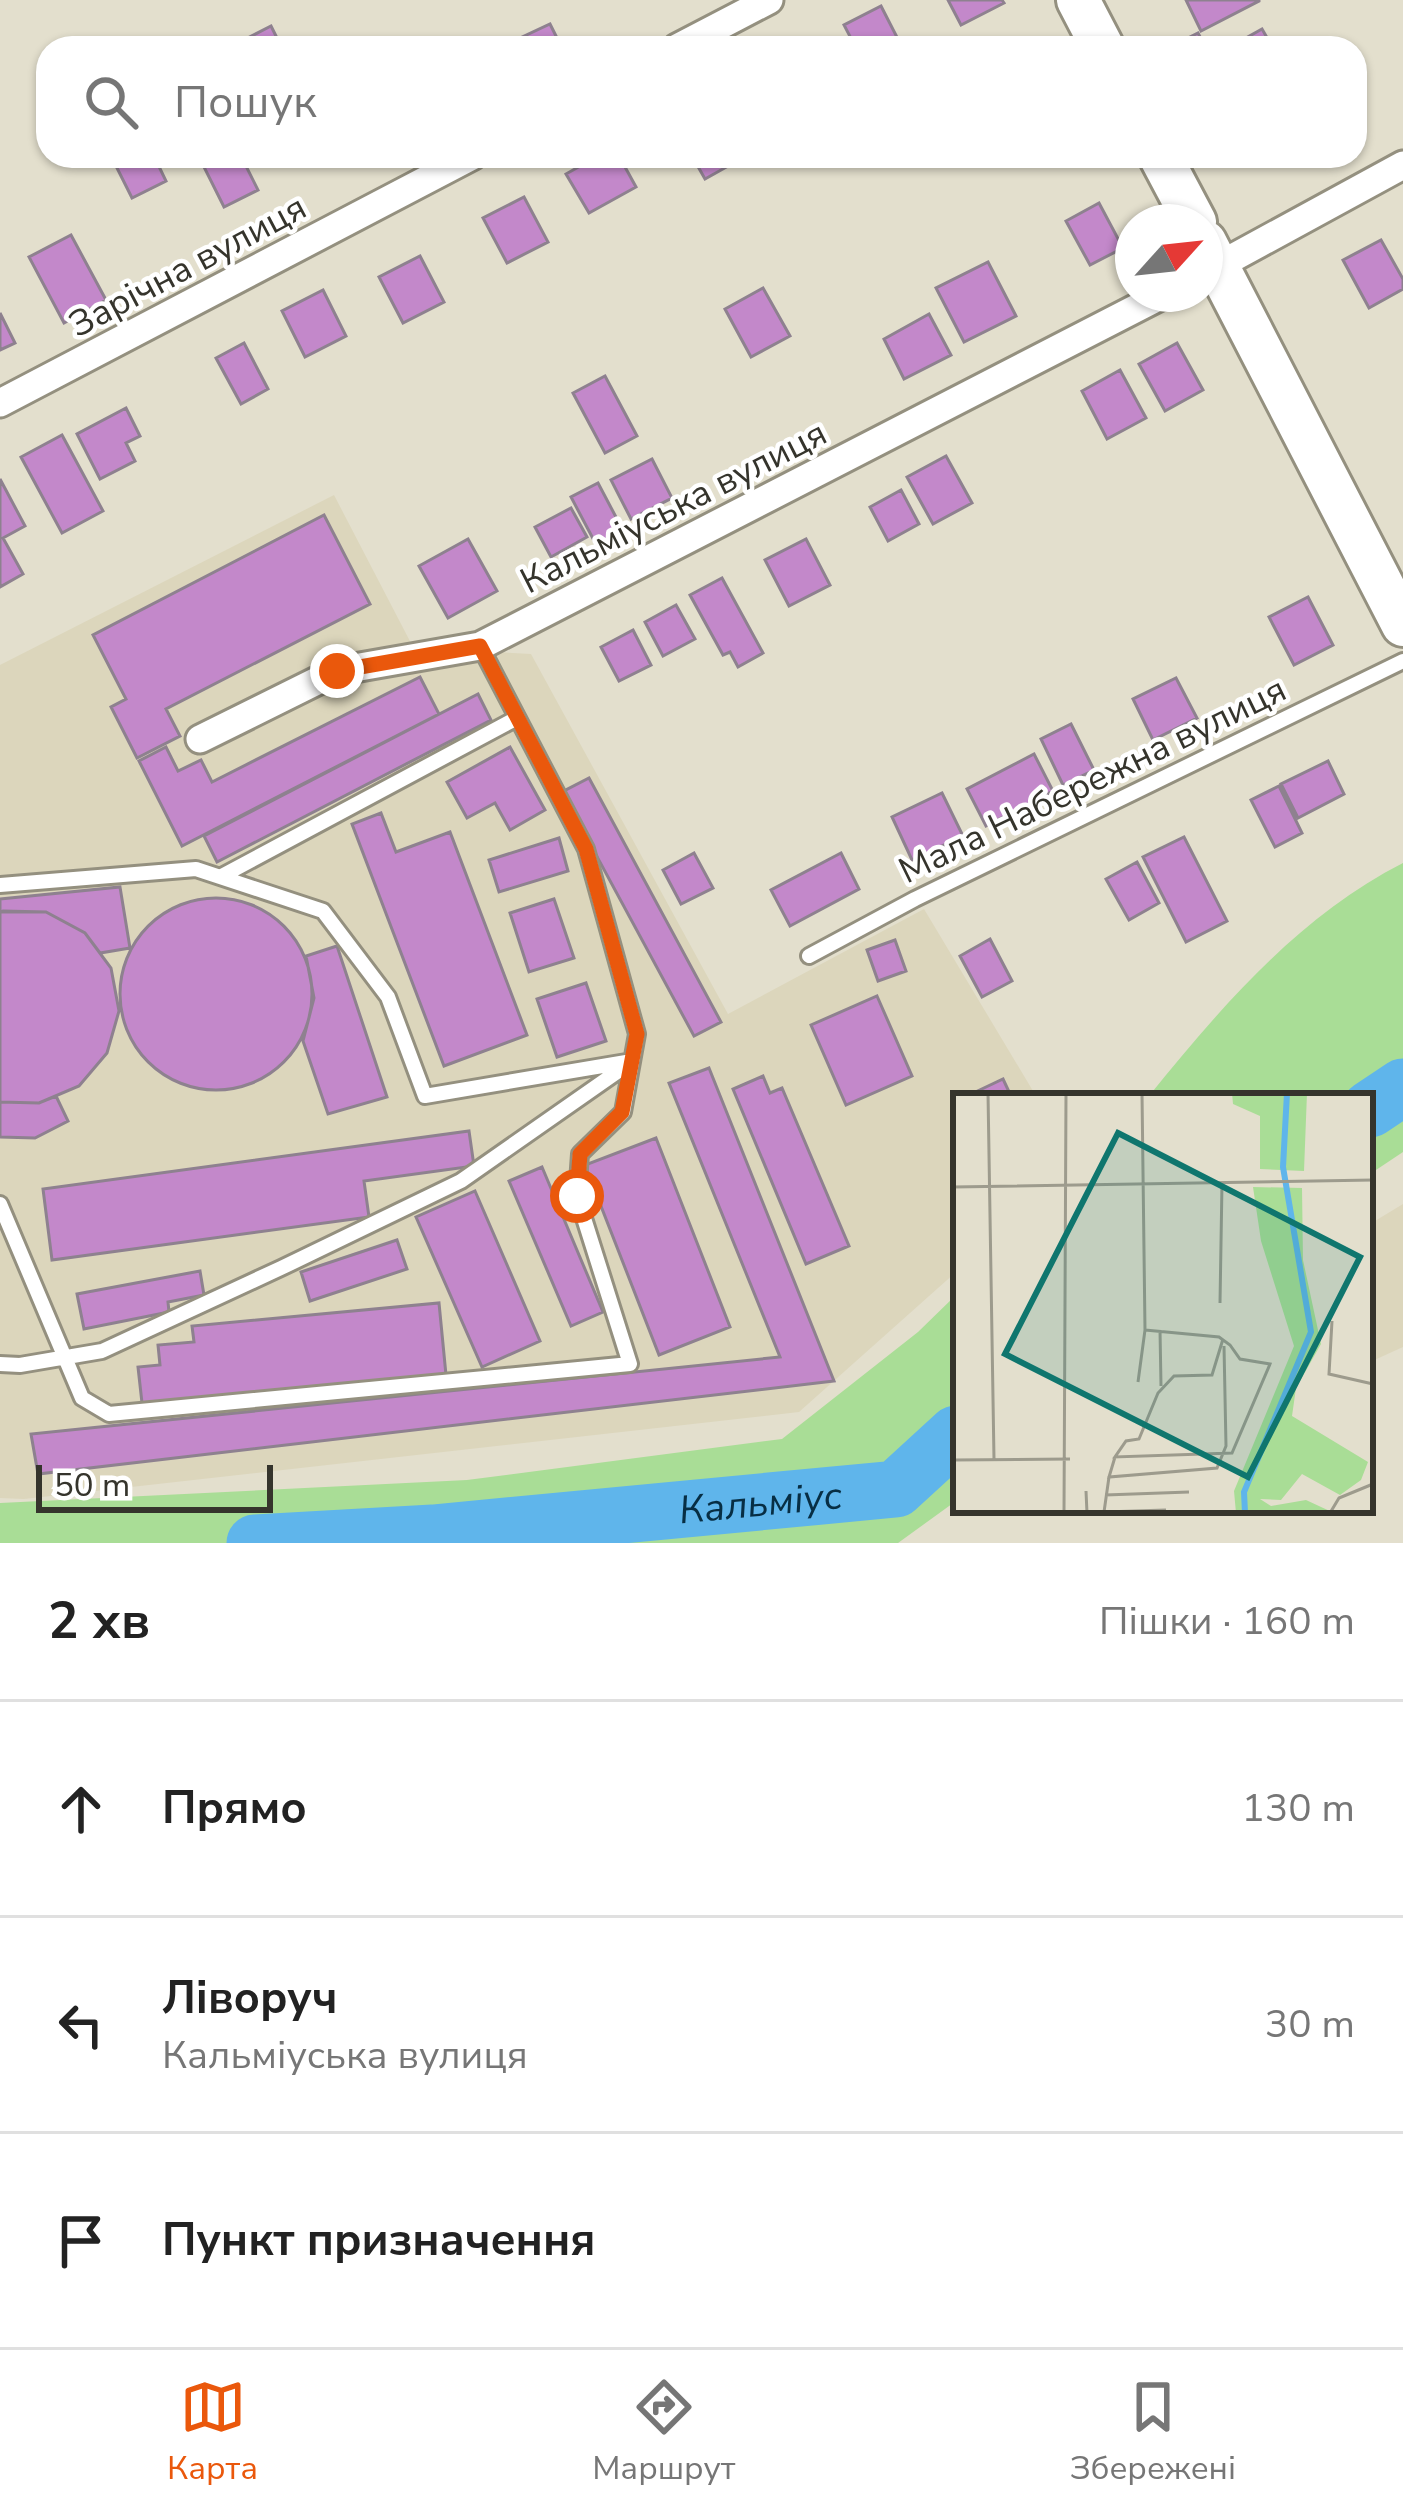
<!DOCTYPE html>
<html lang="uk">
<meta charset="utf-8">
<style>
body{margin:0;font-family:"Nunito Sans",sans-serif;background:#f2f2f2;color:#222}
.compass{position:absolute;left:1115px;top:204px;width:108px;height:108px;border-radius:50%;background:#fff;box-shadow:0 3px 9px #0004;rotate:63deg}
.scale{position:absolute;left:36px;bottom:30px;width:237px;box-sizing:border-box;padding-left:12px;border:6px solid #35342c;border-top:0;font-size:33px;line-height:42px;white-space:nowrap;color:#35342c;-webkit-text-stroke:9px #fff;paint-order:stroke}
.stop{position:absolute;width:36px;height:36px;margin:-27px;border:9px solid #ea580c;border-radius:50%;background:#fff}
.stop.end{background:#ea580c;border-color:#fff;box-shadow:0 3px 12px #0008}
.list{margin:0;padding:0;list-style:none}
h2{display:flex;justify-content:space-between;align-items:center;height:156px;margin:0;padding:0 48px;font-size:51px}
h2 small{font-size:39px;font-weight:400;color:#767676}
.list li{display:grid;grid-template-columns:78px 1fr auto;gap:36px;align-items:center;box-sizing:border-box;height:216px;padding:0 48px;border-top:3px solid #e0e0e0}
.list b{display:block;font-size:45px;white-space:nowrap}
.list p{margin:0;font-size:39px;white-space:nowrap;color:#767676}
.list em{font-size:39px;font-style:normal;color:#767676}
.icon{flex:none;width:66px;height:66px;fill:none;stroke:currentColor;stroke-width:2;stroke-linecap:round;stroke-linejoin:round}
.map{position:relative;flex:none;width:1403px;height:1543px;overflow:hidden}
.search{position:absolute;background:#fff;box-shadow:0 3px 9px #0004;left:36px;right:36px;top:36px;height:132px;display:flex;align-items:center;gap:30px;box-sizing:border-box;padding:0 42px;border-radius:36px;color:#767676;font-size:45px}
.sheet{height:804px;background:#fff}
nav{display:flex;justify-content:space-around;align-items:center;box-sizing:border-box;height:168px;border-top:3px solid #e0e0e0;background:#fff;font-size:33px;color:#767676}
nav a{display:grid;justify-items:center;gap:6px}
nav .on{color:#ea580c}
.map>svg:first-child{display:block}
.built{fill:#dcd6bc}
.green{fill:#a9dd96}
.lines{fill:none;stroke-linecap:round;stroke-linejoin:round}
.river{stroke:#5fb5eb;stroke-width:57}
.building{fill:#c388ca;stroke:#8e818f;stroke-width:3}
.service-casing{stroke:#94907f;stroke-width:20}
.minor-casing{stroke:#94907f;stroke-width:33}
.primary-casing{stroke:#94907f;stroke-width:48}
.service{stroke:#fff;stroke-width:14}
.minor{stroke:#fff;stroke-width:27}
.primary{stroke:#fff;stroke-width:42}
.route{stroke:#ea580c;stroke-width:15}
.labels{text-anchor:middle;stroke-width:9;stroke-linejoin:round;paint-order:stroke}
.street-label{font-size:36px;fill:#35342c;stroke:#fff}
.water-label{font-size:39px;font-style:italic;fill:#072e44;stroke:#fff}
.inset-river{fill:none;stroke:#5fb5eb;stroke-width:6}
.inset-road{fill:none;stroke:#9d9b8d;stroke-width:3}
.view{fill:#0f766e;fill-opacity:0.15;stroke:#0f766e;stroke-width:6}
.inset-edge{fill:none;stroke:#35342c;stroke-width:6}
</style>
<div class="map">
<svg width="1403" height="1543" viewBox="0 0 1403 1543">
<rect width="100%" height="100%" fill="#e3dfcd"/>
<path class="built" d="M334,495l79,152 118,7 197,360 196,-105 112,187h-80v176l-157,140 -775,87 -24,-1v-833z
M1403,1204v143l-33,15v-138z"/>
<path class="green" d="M1403,863v289l-33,22v-78h-221c72,-89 150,-180 254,-233z
M956,1295v206l-58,42h-898v-40l467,-23 315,-41 136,-107z"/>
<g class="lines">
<g class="river">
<path d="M1370,1109l33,-22"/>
<path id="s1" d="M255,1543l178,-10 463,-44 60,-55"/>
</g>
</g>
<path class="building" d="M948,0h54l2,3 -43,22z
M1186,0h73v1l-58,30z
M881,6l21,41 -46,1 -12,-23z
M550,24l12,24 -59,-2z
M271,26l11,22h-54z
M1262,29l11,19h-45z
M1198,33l8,15h-38z
M111,156h43l12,25 -34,17z
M221,156h20l17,34 -34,17 -21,-42z
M598,156h21l17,31 -47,26 -23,-39z
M692,156h33l5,9 -25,14z
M524,197l24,45 -41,21 -24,-45z
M1099,203l24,45 -33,17 -24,-44z
M71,235l35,65 -42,23 -35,-66z
M1381,240l22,39v10l-34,19 -26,-48z
M420,256l24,46 -41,21 -24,-46z
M988,262l28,54 -52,26 -28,-54z
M763,288l27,48 -39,21 -26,-48z
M323,290l23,46 -41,21 -23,-46z
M0,313l15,30 -15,7z
M929,314l22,41 -47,24 -20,-40z
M244,343l24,46 -27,15 -25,-46z
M1177,343l26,47 -38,21 -26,-47z
M1120,370l26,48 -39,21 -25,-48z
M605,376l32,60 -32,17 -32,-60z
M126,408l14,28 -14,7 9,18 -35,18 -23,-45z
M62,435l41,76 -41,22 -41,-76z
M946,456l26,47 -39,21 -26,-47z
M652,459l20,39 -41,21 -20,-39z
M0,479l25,47 -22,12 20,36 -23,13z
M598,483l28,53 -27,14 -28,-53z
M901,490l18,34 -31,17 -18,-34z
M571,508l16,29 -36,20 -16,-30z
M324,515l46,89 -204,105 14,27 -43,22 -26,-51 15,-8 -33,-64z
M468,539l29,52 -49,27 -29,-52z
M806,539l24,46 -41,21 -24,-46z
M722,578l41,75 -25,14 -8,-15 -7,3 -33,-60z
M1308,597l25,48 -39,20 -25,-48z
M676,605l19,34 -32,17 -18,-34z
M633,630l18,35 -32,16 -18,-34z
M420,677l19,37 -257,132 -43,-85 27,-14 12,24 23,-11 11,22z
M1176,678l21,40 -44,22 -20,-41z
M478,694l13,26 -274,142 -13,-26z
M1071,724l23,46 -31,15 -22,-46z
M510,747l35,63 -35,20 -15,-27 -28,15 -20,-36z
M1034,754l19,37 -67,35 -19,-37z
M1328,761l16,33 -46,24 -17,-34z
M589,778l132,244 -27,14 -132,-244z
M1279,786l23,47 -27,14 -24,-47z
M942,793l21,43 -51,24 -20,-43z
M381,813l15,39 54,-20 77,203 -83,31 -92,-242z
M1184,837l43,84 -41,21 -43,-85z
M559,838l9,33 -69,21 -10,-32z
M694,853l19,35 -32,16 -18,-34z
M841,853l18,36 -69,37 -19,-36z
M1137,862l22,41 -30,17 -23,-41z
M120,887l10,61 -30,5 -15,-20 -39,-21h-46v-13z
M120 994a96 96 0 1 1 192 0a96 96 0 1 1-192 0Z
M554,899l20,59 -45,14 -19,-59z
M3,911l43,1 39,21 26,35 8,43 -12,42 -28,33 -40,17 -39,-1v-190z
M990,939l22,42 -30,16 -22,-41z
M895,940l11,31 -28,10 -11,-31z
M337,946l50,151 -59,17 -25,-73 11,-43 -8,-42z
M586,983l20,58 -49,16 -20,-58z
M877,996l35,80 -66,29 -35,-80z
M709,1068l125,313 -796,93 -7,-40 749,-77 -111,-274z
M763,1076l7,17 12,-5 67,158 -43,18 -73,-175z
M1003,1079l8,17h-44z
M56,1096l12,25 -33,17 -35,-1v-35l39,1z
M469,1131l5,35 -110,15 5,36 -317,43 -9,-71z
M656,1138l74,189 -71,28 -74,-190z
M542,1167l61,145 -32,14 -62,-145z
M475,1191l65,150 -58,26 -66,-150z
M397,1240l10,29 -97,32 -9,-29z
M200,1271l4,24 -36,7 1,10 -85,17 -7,-35z
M439,1303l7,72 -304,28 -4,-36 22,-2 -2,-20 36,-3 -2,-16z"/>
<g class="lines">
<defs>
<path id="service" d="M220,877l297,-159
M0,885l196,-16 127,42 65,86 37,99 207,-35
M809,956l106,-57 488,-238
M0,1204l82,194 27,16 521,-50 -53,-168 3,-42 43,-42 14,-78 -51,-185 -106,-203
M0,1364l20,1 82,-14 179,-83 180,-87 166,-116"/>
<path id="minor" d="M677,48l92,-48
M1205,273l198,-108
M0,403l472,-247
M200,739l137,-68 143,-25 684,-352"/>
<path id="primary" d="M1078,0l25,48
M1160,156l35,66
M1205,242l198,383"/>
</defs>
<use href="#service" class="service-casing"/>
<use href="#minor" class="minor-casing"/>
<use href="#primary" class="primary-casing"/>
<use href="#service" class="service"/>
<use href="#minor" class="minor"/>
<use href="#primary" class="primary"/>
</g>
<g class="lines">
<path class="route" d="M337,671l143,-25 106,203 51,185 -15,78 -42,42 -3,42"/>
</g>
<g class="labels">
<g class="street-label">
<text transform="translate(187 265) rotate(-28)" y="13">Зарічна вулиця</text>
<text transform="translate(673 506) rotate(-27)" y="13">Кальміуська вулиця</text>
<text transform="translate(1092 779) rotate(-26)" y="13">Мала Набережна вулиця</text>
</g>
<g class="water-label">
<text dy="14" stroke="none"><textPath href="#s1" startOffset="507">Кальміус</textPath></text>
</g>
</g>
<g transform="translate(953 1093)">
<rect width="420" height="420" fill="#e3dfcd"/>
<path d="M279,0h75l-3,78 -44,-2v-53l-27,-12zM300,94l49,1 1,72 18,84 -25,44 -4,28 76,46 -7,18 -21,15 -38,-21 -21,26 -21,-1 11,7 35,-6 28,13h-98l-2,-22 60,-145 -33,-105z" fill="#a9dd96"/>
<path class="inset-river" d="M292,420l-1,-21 67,-160 -28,-165 4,-74"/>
<path class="inset-road" d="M35,0l6,366M0,94l420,-7M267,210l2,-120M379,228l-3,53 44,10M192,237l74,7 11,8 10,14 30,5 -38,89 -117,4 11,-16 13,-2 19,-46 16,-17 38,-1 11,-36M207,237l1,56M185,289l7,-52 -3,-237M162,364l-6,20 108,-9 9,-22 -2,-100M0,367l117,-1M156,384l-5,35 62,-2M133,398l1,22 17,-1M152,402l84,-3M111,420l2,-420M377,420l9,-15 34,-14"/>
<path class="view" d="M165,40l242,124 -112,220 -243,-123z"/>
<rect width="420" height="420" class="inset-edge"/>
</g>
</svg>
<svg class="compass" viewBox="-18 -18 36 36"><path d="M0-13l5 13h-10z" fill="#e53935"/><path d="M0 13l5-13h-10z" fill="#767676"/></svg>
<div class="scale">50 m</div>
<div class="stop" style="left:577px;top:1196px"></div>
<div class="stop end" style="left:337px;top:671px"></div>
<div class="search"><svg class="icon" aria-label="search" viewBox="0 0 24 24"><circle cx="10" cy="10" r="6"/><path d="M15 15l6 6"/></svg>Пошук</div>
</div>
<section class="sheet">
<h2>2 хв<small>Пішки · 160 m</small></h2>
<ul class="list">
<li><svg class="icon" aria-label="ahead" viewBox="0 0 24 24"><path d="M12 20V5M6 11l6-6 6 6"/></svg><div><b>Прямо</b></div><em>130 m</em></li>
<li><svg class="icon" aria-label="left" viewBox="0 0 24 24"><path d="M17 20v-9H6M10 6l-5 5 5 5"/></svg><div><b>Ліворуч</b><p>Кальміуська вулиця</p></div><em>30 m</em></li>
<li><svg class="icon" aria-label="arrive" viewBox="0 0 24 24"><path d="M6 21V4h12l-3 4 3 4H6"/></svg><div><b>Пункт призначення</b></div></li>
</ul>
</section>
<nav>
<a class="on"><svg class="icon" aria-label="map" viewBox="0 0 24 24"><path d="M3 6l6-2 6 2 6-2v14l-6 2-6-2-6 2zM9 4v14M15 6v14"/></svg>Карта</a>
<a><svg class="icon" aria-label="directions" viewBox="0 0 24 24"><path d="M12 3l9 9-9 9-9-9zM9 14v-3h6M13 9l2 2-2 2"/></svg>Маршрут</a>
<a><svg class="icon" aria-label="saved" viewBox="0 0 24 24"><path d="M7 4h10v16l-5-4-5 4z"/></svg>Збережені</a>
</nav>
